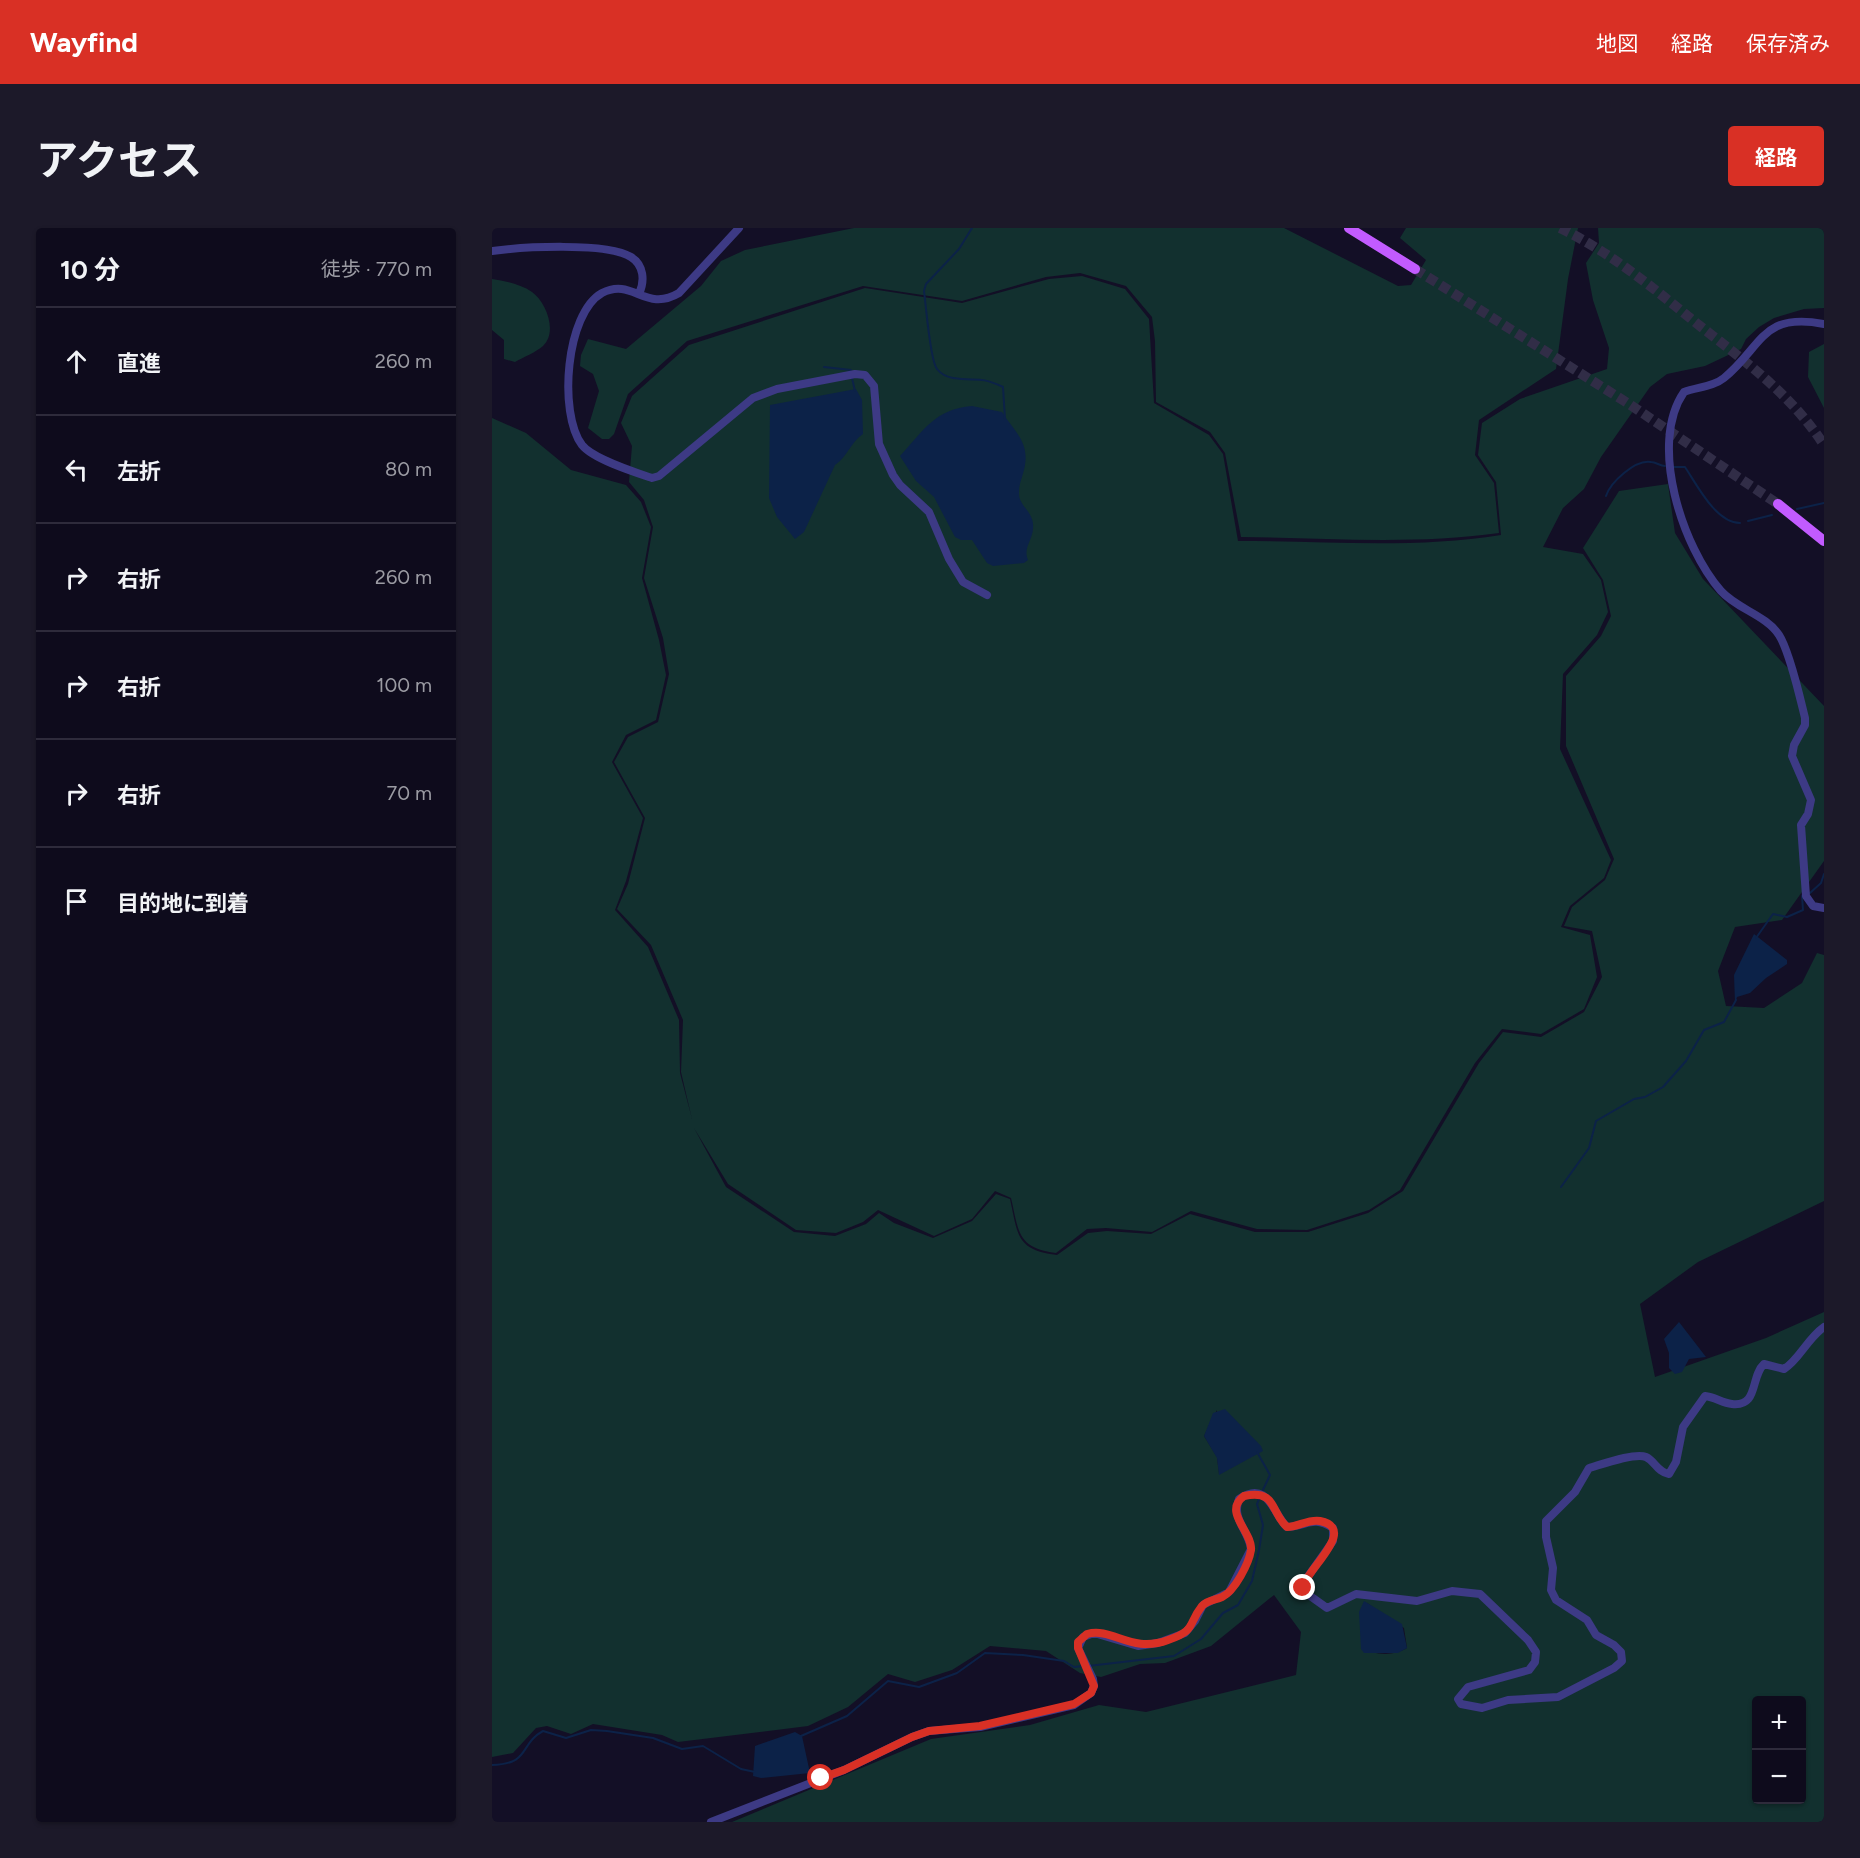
<!DOCTYPE html>
<html lang="ja">
<meta charset="utf-8">
<style>
body{margin:0;font-family:Figtree,"Noto Sans JP",sans-serif;background:#1c1929;color:#f1f3f6}
.controls{position:absolute;right:18px;bottom:18px;display:grid;overflow:hidden;border-radius:6px;box-shadow:0 2px 4px #0004}
.controls button{width:54px;height:54px;display:grid;place-items:center;padding:0;border:0;border-bottom:2px solid #2e2b3b;background:#0e0b1c;color:#f1f3f6;font:30px sans-serif}
.stop{position:absolute;width:18px;height:18px;margin:-14px;border:4px solid #d93025;border-radius:50%;background:#fff}
.stop.end{background:#d93025;border-color:#fff;box-shadow:0 2px 6px #0008}
.list{margin:0;padding:0;list-style:none}
h2{display:flex;justify-content:space-between;align-items:center;height:78px;margin:0;padding:0 24px;font-size:26px}
h2 small{font-size:20px;font-weight:400;color:#9b9ba3}
.list li{display:grid;grid-template-columns:39px 1fr auto;gap:18px;align-items:center;box-sizing:border-box;height:108px;padding:0 24px;border-top:2px solid #2e2b3b}
.list b{display:block;font-size:22px;white-space:nowrap}
.list em{font-size:20px;font-style:normal;color:#9b9ba3}
.icon{flex:none;width:33px;height:33px;fill:none;stroke:currentColor;stroke-width:2;stroke-linecap:round;stroke-linejoin:round}
.map{position:relative;flex:none;width:1332px;height:1594px;overflow:hidden;border-radius:6px}
header{display:flex;align-items:center;gap:36px;box-sizing:border-box;height:84px;padding:0 30px;background:#d93025;color:#fff}
header strong{font-size:28px}
nav{display:flex;gap:33px;margin-inline-start:auto;font-size:21px}
.intro{display:flex;align-items:center;justify-content:space-between;box-sizing:border-box;height:144px;padding:0 36px}
h1{margin:0;font-size:42px}
.button{padding:15px 27px;border-radius:6px;background:#d93025;color:#fff;font-size:21px;font-weight:700}
main{display:flex;gap:36px;padding:0 36px}
aside{flex:1;background:#0e0b1c;border-radius:6px;box-shadow:0 2px 4px #0004}
.map>svg:first-child{display:block}
.green{fill:#12302f;fill-rule:evenodd}
.water{fill:#0c2248}
.lines{fill:none;stroke-linecap:round;stroke-linejoin:round}
.stream{stroke:#0c2248;stroke-width:2}
.major-tunnel{stroke:#312d47;stroke-width:10;stroke-dasharray:10 5;stroke-linecap:butt}
.minor{stroke:#3d3a85;stroke-width:8}
.major{stroke:#c25bff;stroke-width:10}
.route{stroke:#d93025;stroke-width:8}
</style>
<header>
<strong>Wayfind</strong>
<nav><a>地図</a><a>経路</a><a>保存済み</a></nav>
</header>
<div class="intro"><h1>アクセス</h1><a class="button">経路</a></div>
<main>
<aside>
<h2>10 分<small>徒歩 · 770 m</small></h2>
<ul class="list">
<li><svg class="icon" aria-label="ahead" viewBox="0 0 24 24"><path d="M12 20V5M6 11l6-6 6 6"/></svg><div><b>直進</b></div><em>260 m</em></li>
<li><svg class="icon" aria-label="left" viewBox="0 0 24 24"><path d="M17 20v-9H6M10 6l-5 5 5 5"/></svg><div><b>左折</b></div><em>80 m</em></li>
<li><svg class="icon" aria-label="right" viewBox="0 0 24 24"><path d="M7 20v-9h11M14 6l5 5-5 5"/></svg><div><b>右折</b></div><em>260 m</em></li>
<li><svg class="icon" aria-label="right" viewBox="0 0 24 24"><path d="M7 20v-9h11M14 6l5 5-5 5"/></svg><div><b>右折</b></div><em>100 m</em></li>
<li><svg class="icon" aria-label="right" viewBox="0 0 24 24"><path d="M7 20v-9h11M14 6l5 5-5 5"/></svg><div><b>右折</b></div><em>70 m</em></li>
<li><svg class="icon" aria-label="arrive" viewBox="0 0 24 24"><path d="M6 21V4h12l-3 4 3 4H6"/></svg><div><b>目的地に到着</b></div></li>
</ul>
</aside>
<div class="map">
<svg width="1332" height="1594" viewBox="0 0 1332 1594">
<rect width="100%" height="100%" fill="#130f26"/>
<path class="green" d="M362,0h430l114,58 13,-1 15,-25 -26,-22 6,-10h172l-10,51 -12,90 -77,51 -4,35 19,28 5,50c-85,12 -173,5 -258,4l-16,-84 -15,-21 -54,-30 -1,-61 -3,-24 -26,-31 -46,-13 -34,4 -84,24 -99,-15 -176,55 -59,53 -14,40 -5,5h-7l-14,-11 11,-37 -6,-17 -13,-8 1,-11 7,-16 38,10 75,-63 20,-25 24,-11z
M1106,0h226v80l-20,1 -30,9 -15,9 -13,12 -5,10 -36,17 -38,8 -17,13 -49,70 -17,32 -21,19 -20,39 40,7 18,26 7,32 -11,23 -34,39 -3,75 51,111 -7,18 -34,28 -9,21 29,8 7,42 -13,32 -43,25 -39,-5 -27,34 -75,127 -31,20 -62,20 -50,-1 -66,-18 -39,21 -46,-4 -19,1 -31,24c-39,-5 -37,-21 -45,-55l-16,-7 -23,28 -38,17 -56,-26 -15,12 -27,11 -40,-3 -68,-46 -34,-56 32,59 68,45 41,4 31,-12 13,-11 15,10 39,15 39,-17 24,-27 14,5c8,36 6,51 47,56l31,-22 19,-2 44,3 39,-20 65,18h53l60,-19 35,-22 76,-128 24,-31 38,5 43,-25 18,-35 -10,-46 -28,-5 8,-19 33,-27 9,-21 -48,-113v-70l35,-40 10,-20 -8,-36 -20,-32 36,-57 49,-7 7,49 28,46 121,127v155l-42,59 -47,7 -17,44 8,35 38,2 38,-25 15,-30 7,2v246l-126,61 -58,42 15,73 111,-39 58,-26v510h-1092l199,-83 99,-14 69,-20 47,7 150,-37 5,-43 -27,-37 -63,51 -46,17 -25,1 -39,13 -21,-4 -34,-22 -56,-5 -38,24 -37,12 -27,-8 -40,33 -40,19 -130,16 -16,-7 -69,-11 -22,10 -24,-8 -11,2 -23,25 -21,4v-1339l34,15 45,37 55,15 15,17 10,25 -9,51 17,62 7,35 -10,45 -30,15 -14,27 31,56 -17,63 -11,29 33,37 31,73 1,53 12,46 -11,-47 2,-52 -32,-75 -34,-36 11,-25 17,-66 -31,-56 14,-25 30,-15 11,-48 -6,-36 -19,-60 9,-51 -9,-27 -15,-18 3,-36 -11,-23 11,-27 57,-51 176,-57 97,15 87,-24 33,-3 43,13 24,30 5,84 55,32 14,19 15,87c87,0 177,8 263,-6l-5,-53 -18,-27 4,-32 38,-24 87,-30 2,-21 -16,-48 -7,-37 13,-20zM725,1182l2,64 -2,-17 -13,-21zM875,1375l37,25 3,20c-11,7 -24,7 -36,4zM1264,1472h46v100h-46z
M0,51c13,2 28,5 40,13 14,10 26,40 11,54 -7,6 -19,11 -28,16l-11,-3v-19l-12,-10z
M1332,116v64l-16,-31 1,-25z"/>
<path class="water" d="M364,161l6,11 1,34c-12,8 -16,23 -28,31l-31,67 -9,7 -18,-22 -8,-19 1,-93z
M480,178l30,6c11,18 27,29 23,53 -1,8 -6,18 -6,27 -1,15 16,19 14,37 -1,12 -10,19 -5,31l-4,3 -31,3 -6,-3 -15,-23h-11l-6,-3 -21,-40 -18,-16 -16,-25c24,-26 35,-47 72,-50z
M1262,706l33,26v4l-21,14 -16,15 -13,4 -2,6 -1,-28z
M1187,1094l27,35 -17,2 -7,13 -7,2 -6,-6v-15l-5,-14z
M733,1181l36,37 2,5 -44,24 -2,-17 -13,-22 9,-23z
M872,1373l38,23 5,24 -9,5h-34l-3,-4 -2,-37z
M303,1504l7,4 8,37 -49,5 -8,-2 2,-30z"/>
<g class="lines">
<path class="stream" d="M480,0l-13,21 -33,35 -2,7c2,14 6,70 13,78 4,5 10,8 16,9 23,4 25,-3 50,9l2,32
M332,139l27,3
M360,150l3,13
M1182,239h11c12,18 31,56 55,56
M1114,268c4,-13 29,-37 45,-34 5,0 9,4 14,4
M1305,281l27,-6
M1256,293l24,-6
M1318,665l11,-10 3,-9
M1264,710l17,-24 14,3 16,-7 -1,-14
M1069,959l28,-39 7,-27 38,-22 11,-2 18,-10 23,-26 18,-31 20,-8 12,-22
M765,1224l13,23 -8,17
M596,1438l86,-10 27,-17 22,-26 15,-8 14,-24 7,-31 4,-25 -6,-21 3,-7
M309,1508l46,-20 41,-35 31,6 38,-14 28,-20 38,2 41,6 10,6 9,-1
M0,1537c39,-1 27,-21 51,-34l23,7 25,-8 16,1 46,7 29,11 21,-3 38,23 14,3"/>
<path class="major-tunnel" d="M1068,0c50,24 92,59 135,94 47,37 96,72 129,123
M923,41l214,135 149,100"/>
<path class="minor" d="M247,0l-60,65c-34,20 -46,-16 -77,0 -36,20 -44,120 -20,152 11,14 52,27 70,33l7,-2 94,-78 24,-9 78,-15 10,1 9,11 5,58 14,31 7,10 29,27 20,47 14,23 24,13
M0,23c29,-4 115,-9 139,6 13,8 14,24 8,37
M1332,96c-63,-12 -61,22 -100,54 -11,9 -27,9 -40,14 -36,52 -1,156 37,199 16,18 45,24 58,44 11,17 21,63 26,83v7l-11,20 -2,11 19,44 -3,14 -7,11 5,71 7,10 11,2
M219,1594l133,-52 68,-33 17,-6 51,-4 94,-22 17,-12 3,-7 -1,-7 -15,-31 5,-11 11,-4 44,13 20,-3 27,-10 10,-12 8,-16 26,-13 22,-43c-2,-18 -20,-30 -12,-50 29,-20 34,15 48,28 21,-1 25,-12 46,1v13l-29,41 2,11 21,15 29,-14 61,7 35,-10 28,3 48,46 8,12 -1,10 -6,8 -61,17 -10,12 3,5 21,4 26,-8 50,-3 56,-29 8,-7 -1,-9 -7,-7 -18,-10 -9,-15 -31,-20 -5,-10 2,-22 -7,-31v-16l29,-29 14,-24c11,-3 46,-16 57,-11 9,4 11,15 23,17l7,-12 7,-35 22,-31c10,1 17,7 27,8 27,3 18,-27 32,-40l20,5c15,-9 23,-30 40,-42"/>
<path class="major" d="M857,0l66,41
M1286,276l46,37"/>
</g>
<g class="lines">
<path class="route" d="M329,1550l23,-8 68,-33 17,-6 51,-5 94,-22 17,-11 3,-7 -16,-38v-6l9,-8c26,-7 44,20 81,6 29,-10 19,-15 34,-34 5,-6 13,-6 20,-9 13,-6 27,-34 29,-47 2,-18 -29,-38 -7,-54 33,-7 26,16 43,31 11,0 21,-8 33,-6 39,8 -15,49 -17,67"/>
</g>
</svg>
<div class="controls">
<button>+</button>
<button>−</button>
</div>
<div class="stop" style="left:329px;top:1550px"></div>
<div class="stop end" style="left:811px;top:1360px"></div>
</div>
</main>
